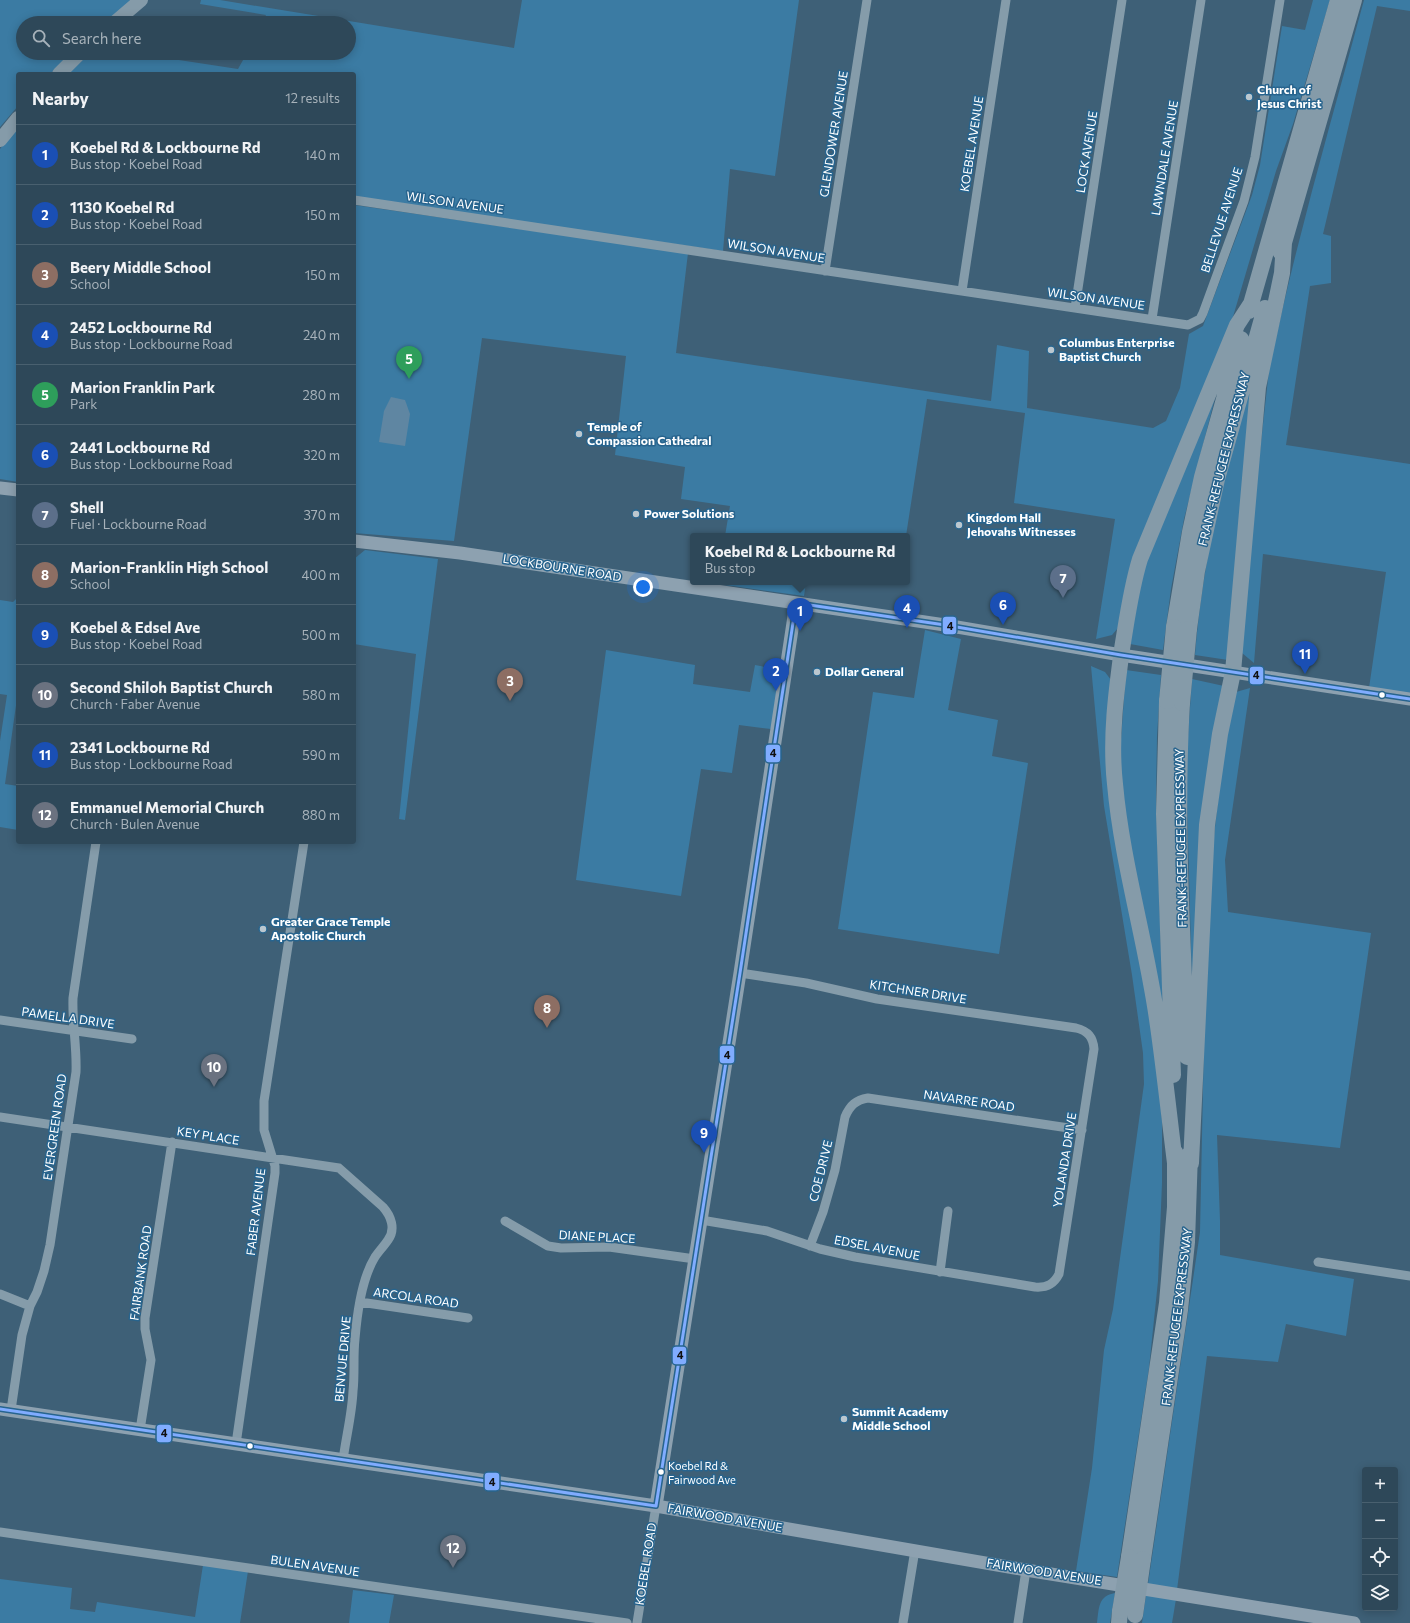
<!DOCTYPE html>
<meta charset="utf-8">
<style>
body{margin:0;font-family:Commissioner,sans-serif;background:#364f5f;color:#f1f3f6}
.controls{position:absolute;right:12px;bottom:12px;display:grid;overflow:hidden;border-radius:4px;box-shadow:0 2px 10px #0003}
.controls button{width:36px;height:36px;display:grid;place-items:center;padding:0;border:0;border-bottom:1px solid #49606f;background:#2e4859;color:#f1f3f6;font:20px sans-serif}
.you{position:absolute;left:643px;top:587px;width:14px;height:14px;margin:-10px;border:3px solid #fff;border-radius:50%;background:#1a73e8;box-shadow:0 0 0 6px #1a73e833}
.badge{display:grid;place-items:center;width:26px;height:26px;border-radius:50%;background:#8bbbb9;color:#fff;font-size:13px;font-weight:700}
.pin{position:absolute;translate:-50% -33px;filter:drop-shadow(0 1px 2px #0008)}
.pin::after{content:'';position:absolute;top:21px;width:14px;height:12px;background:inherit;clip-path:polygon(0 0,100% 0,50% 100%)}
.popup{position:absolute;left:690px;top:533px;width:220px;height:52px;box-sizing:border-box;display:grid;place-content:center;border-radius:4px;background:#2e4859;filter:drop-shadow(0 1px 3px #0005);font-size:13px;white-space:nowrap;color:#a7b2ba}
.popup b{font-size:15px;color:#f1f3f6}
.popup::after{content:'';position:absolute;left:50%;top:100%;margin-left:-8px;border:8px solid transparent;border-top-color:#2e4859}
.list{margin:0;padding:0;list-style:none}
h2{display:flex;justify-content:space-between;align-items:center;height:52px;margin:0;padding:0 16px;font-size:17px}
h2 small{font-size:13px;font-weight:400;color:#a7b2ba}
.list li{display:grid;grid-template-columns:26px 1fr auto;gap:12px;align-items:center;box-sizing:border-box;height:60px;padding:0 16px;border-top:1px solid #49606f}
.list b{display:block;font-size:15px;white-space:nowrap}
.list p{margin:0;font-size:13px;white-space:nowrap;color:#a7b2ba}
.list em{font-size:13px;font-style:normal;color:#a7b2ba}
.icon{flex:none;width:22px;height:22px;fill:none;stroke:currentColor;stroke-width:2;stroke-linecap:round;stroke-linejoin:round}
.map{position:relative;flex:none;width:1410px;height:1623px;overflow:hidden}
.search{position:absolute;background:#2e4859;box-shadow:0 2px 10px #0003;left:16px;top:16px;width:340px;height:44px;display:flex;align-items:center;gap:10px;box-sizing:border-box;padding:0 14px;border-radius:22px;color:#a7b2ba;font-size:15px}
.panel{position:absolute;background:#2e4859;box-shadow:0 2px 10px #0003;left:16px;top:72px;width:340px;height:772px;border-radius:4px}
.map>svg:first-child{display:block}
.green{fill:#3b7ba3}
.water{fill:#5f86a2}
.lines{fill:none;stroke-linecap:round;stroke-linejoin:round}
.street{stroke:#859caa;stroke-width:9}
.secondary{stroke:#8da1b0;stroke-width:13}
.primary{stroke:#859ba9;stroke-width:14}
.highway{stroke:#859ba9;stroke-width:16}
.highway-bridge{stroke:#859ba9;stroke-width:16}
.bus-1-casing{stroke:#27648e;stroke-width:6}
.bus-1{stroke:#80acff;stroke-width:3}
.poi-dot{fill:#bbc7cf;stroke:#27648e;stroke-width:1.5}
.bus-dot{fill:#fff;stroke:#27648e;stroke-width:1.5}
.labels{text-anchor:middle;stroke-width:3;stroke-linejoin:round;paint-order:stroke}
.bus-label{font-size:11px;fill:#fff;stroke:#27648e;text-anchor:start}
.poi-label{font-size:12px;font-weight:bold;fill:#fff;stroke:#27648e;text-anchor:start}
.street-label{font-size:12px;fill:#fff;stroke:#27648e}
.line-badge{stroke:#27648e;stroke-width:1.5}
.pale-badge-label{font-size:11px;text-anchor:middle;font-weight:bold;fill:#111}
</style>
<div class="map">
<svg width="1410" height="1623" viewBox="0 0 1410 1623">
<rect width="100%" height="100%" fill="#3e6077"/>
<path class="green" d="M0,0h133l-28,23h-82v30h49l-22,21h-32v32l-18,21z
M201,0h19l294,48 8,-48h277l-24,176 -45,-7 -7,82 -369,-53v-124h-286l22,-21h43l105,16 9,-16h102v-30h-87l4,-8 -66,-11z
M1313,0h17l-37,124 -17,47 -49,166 -109,291 -6,7 -16,4 19,-120 -101,-16 11,-90 -98,-14 -21,137h-181l5,-30 -49,-7 4,-32 -70,-12 11,-99 -144,-18 -28,203 -100,-8v-328l334,48 -12,100 315,48 6,-56 32,6 -2,57 126,20 13,-7 14,-33 9,-54 14,-8 49,-131 8,-30 22,-139 23,4z
M1364,0h46v11l-33,-5 -54,228 8,2v47l-21,3 -24,159 124,19v229l-41,-5 17,-116 -123,-18 -9,109 -12,-10 -3,-11 30,-272c26,-125 62,-247 95,-370z
M16,126l2,1v355l-18,-3v-330z
M1259,357l-31,303 -33,-5c5,-64 17,-127 32,-189 9,-37 21,-73 32,-109z
M1215,398l-31,121 -13,70 -8,61 -33,-6 13,-77z
M365,550l73,9 -33,261 -6,-1 17,-165 -62,-10v-85z
M719,582h87l-2,14 -86,-12z
M18,597v94l-13,93 13,2v44l-18,-3v-86l7,-46 -7,-1v-94l13,2z
M925,630l36,9 -13,71 50,10 -6,36 36,7 -29,191 -161,-25 35,-237 41,6z
M606,650l89,15 -2,19 57,8 5,-27 25,5 -9,59 -32,-4 -7,48 -31,-4 -20,127 -105,-16z
M1091,666l14,6 6,8 -5,44 50,318 6,79v62l-4,98 -9,87 -32,209 -41,-6 16,-103 12,-118 9,-41 31,-225 -1,-31 -11,-78 -28,-169z
M1126,670l35,5 -4,61 -1,62 7,214 -29,-137 -15,-107z
M1192,679l32,7 -32,300 -6,-221z
M1250,688l-25,172 3,52 143,21 -31,215 -123,-13 3,86v34l134,24 -8,57 -60,-12 -8,38 -71,-6 -30,234 -29,-6 52,-352 5,-241 5,-120 14,-123 12,-56z
M203,1565l45,6 -8,52h-240v-44l72,9 -2,21 25,3 2,-10 98,15z
M353,1590l41,5 -5,28h-40z
M1115,1593l-5,30h-13c2,-15 1,-27 18,-30z
M1146,1595l30,4 -4,24h-30z"/>
<path class="water" d="M391,397l14,3 5,14 -5,32 -26,-4 5,-31z"/>
<g class="lines">
<path class="street" d="M354,200l834,125 12,-6 3,-6 41,-112 11,-44 25,-157
M825,271l42,-271
M962,291l44,-291
M1075,308l47,-308
M1152,319l49,-319
M0,1020l132,19
M0,1117l339,51 44,39c8,9 13,22 5,33 -4,6 -9,11 -13,17 -13,21 -18,57 -20,82 -2,17 0,35 -2,52 -1,23 -7,46 -10,69
M701,1220l66,11 53,18 35,8 180,30c12,1 19,-3 24,-13l35,-225c-1,-12 -6,-18 -18,-21l-199,-29 -71,-16 -66,-10
M505,1221l43,25 13,2 48,-1 86,12
M810,1246l13,-34 12,-42 10,-53c5,-12 11,-17 23,-19l214,32
M1318,1262l92,14
M940,1272l8,-61
M0,1294l30,12
M360,1302l108,16
M11,1410l11,-75 8,-29 7,-14 7,-21 6,-26 26,-173c1,-25 -4,-49 -3,-74l23,-156
M140,1430l11,-70 -6,-31v-11l27,-176
M236,1444l39,-271v-7l-11,-36v-29l40,-259
M0,1532l627,91
M637,1623l19,-117
M903,1623l12,-73
M1018,1623l8,-53"/>
<path class="secondary" d="M0,488l18,2
M354,541l106,12 485,72 176,30 289,44
M0,1409l656,97 370,64 328,53
M656,1506l84,-533 56,-370"/>
<path class="primary" d="M114,23l27,-23
M59,74l21,-21
M0,140l18,-22"/>
<path class="highway" d="M1281,253l73,-253
M1249,311l89,-311
M1174,627l16,-95 12,-55 39,-138
M1189,629l8,-58 20,-92 48,-171
M1167,701l-3,113 9,261
M1182,703c-7,118 1,236 5,354
M1175,1163c-6,-48 -11,-96 -18,-144 -11,-78 -35,-156 -42,-235 -5,-45 1,-91 7,-135 5,-30 9,-61 18,-90l97,-234 15,-23
M1191,1163l16,-338 13,-91 13,-62 25,-285 24,-114 2,-30
M1129,1557l38,-254 8,-96v-55
M1143,1559l37,-249 7,-68 3,-89
M1119,1623l1,-12"/>
<path class="highway-bridge" d="M1167,701l7,-74
M1182,703l7,-74
M1120,1611l9,-54
M1135,1615l8,-56"/>
<defs>
<path id="bus-1" d="M796,603l149,22 176,30 289,44
M0,1409l656,97
M656,1506l84,-533 56,-370"/>
</defs>
<use href="#bus-1" class="bus-1-casing"/>
<use href="#bus-1" class="bus-1"/>
</g>
<g class="poi-dot">
<circle cx="1249" cy="97" r="4"/>
<circle cx="1051" cy="350" r="4"/>
<circle cx="579" cy="434" r="4"/>
<circle cx="636" cy="514" r="4"/>
<circle cx="959" cy="525" r="4"/>
<circle cx="817" cy="672" r="4"/>
<circle cx="263" cy="929" r="4"/>
<circle cx="844" cy="1419" r="4"/>
</g>
<g class="bus-dot">
<circle cx="1382" cy="695" r="3.5"/>
<circle cx="250" cy="1446" r="3.5"/>
<circle cx="661" cy="1472" r="3.5"/>
</g>
<g class="labels">
<g class="bus-label">
<text x="668" y="1470">Koebel Rd &amp;<tspan x="668" dy="14">Fairwood Ave</tspan></text>
</g>
<g class="poi-label">
<text x="1257" y="94">Church of<tspan x="1257" dy="14">Jesus Christ</tspan></text>
<text x="1059" y="347">Columbus Enterprise<tspan x="1059" dy="14">Baptist Church</tspan></text>
<text x="587" y="431">Temple of<tspan x="587" dy="14">Compassion Cathedral</tspan></text>
<text x="644" y="518">Power Solutions</text>
<text x="967" y="522">Kingdom Hall<tspan x="967" dy="14">Jehovahs Witnesses</tspan></text>
<text x="825" y="676">Dollar General</text>
<text x="271" y="926">Greater Grace Temple<tspan x="271" dy="14">Apostolic Church</tspan></text>
<text x="852" y="1416">Summit Academy<tspan x="852" dy="14">Middle School</tspan></text>
</g>
<g class="street-label">
<text transform="translate(834 134) rotate(-81)" y="4">GLENDOWER AVENUE</text>
<text transform="translate(972 144) rotate(-81)" y="4">KOEBEL AVENUE</text>
<text transform="translate(1087 152) rotate(-81)" y="4">LOCK AVENUE</text>
<text transform="translate(1165 158) rotate(-81)" y="4">LAWNDALE AVENUE</text>
<text transform="translate(455 203) rotate(8)" y="4">WILSON AVENUE</text>
<text transform="translate(1222 220) rotate(-72)" y="4">BELLEVUE AVENUE</text>
<text transform="translate(776 251) rotate(9)" y="4">WILSON AVENUE</text>
<text transform="translate(1096 299) rotate(8)" y="4">WILSON AVENUE</text>
<text transform="translate(1224 459) rotate(-76)" y="4">FRANK-REFUGEE EXPRESSWAY</text>
<text transform="translate(562 568) rotate(9)" y="4">LOCKBOURNE ROAD</text>
<text transform="translate(1181 838) rotate(-91)" y="4">FRANK-REFUGEE EXPRESSWAY</text>
<text transform="translate(918 992) rotate(9)" y="4">KITCHNER DRIVE</text>
<text transform="translate(68 1018) rotate(8)" y="4">PAMELLA DRIVE</text>
<text transform="translate(969 1101) rotate(8)" y="4">NAVARRE ROAD</text>
<text transform="translate(55 1127) rotate(-82)" y="4">EVERGREEN ROAD</text>
<text transform="translate(208 1136) rotate(9)" y="4">KEY PLACE</text>
<text transform="translate(1065 1160) rotate(-81)" y="4">YOLANDA DRIVE</text>
<text transform="translate(821 1171) rotate(-76)" y="4">COE DRIVE</text>
<text transform="translate(256 1212) rotate(-83)" y="4">FABER AVENUE</text>
<text transform="translate(597 1237) rotate(3)" y="4">DIANE PLACE</text>
<text transform="translate(877 1248) rotate(11)" y="4">EDSEL AVENUE</text>
<text transform="translate(141 1273) rotate(-82)" y="4">FAIRBANK ROAD</text>
<text transform="translate(416 1298) rotate(8)" y="4">ARCOLA ROAD</text>
<text transform="translate(1177 1317) rotate(-83)" y="4">FRANK-REFUGEE EXPRESSWAY</text>
<text transform="translate(343 1359) rotate(-85)" y="4">BENVUE DRIVE</text>
<text transform="translate(725 1518) rotate(10)" y="4">FAIRWOOD AVENUE</text>
<text transform="translate(646 1564) rotate(-81)" y="4">KOEBEL ROAD</text>
<text transform="translate(315 1566) rotate(8)" y="4">BULEN AVENUE</text>
<text transform="translate(1044 1572) rotate(9)" y="4">FAIRWOOD AVENUE</text>
</g>
</g>
<g class="line-badge">
<rect x="942" y="616" width="15" height="19" rx="4" fill="#80acff"/>
<rect x="1249" y="666" width="15" height="19" rx="4" fill="#80acff"/>
<rect x="765" y="744" width="16" height="19" rx="4" fill="#80acff"/>
<rect x="719" y="1045" width="16" height="19" rx="4" fill="#80acff"/>
<rect x="672" y="1346" width="15" height="19" rx="4" fill="#80acff"/>
<rect x="156" y="1424" width="16" height="19" rx="4" fill="#80acff"/>
<rect x="484" y="1472" width="16" height="19" rx="4" fill="#80acff"/>
</g>
<g class="pale-badge-label">
<text x="950" y="630">4</text>
<text x="1256" y="679">4</text>
<text x="773" y="757">4</text>
<text x="727" y="1059">4</text>
<text x="680" y="1359">4</text>
<text x="164" y="1437">4</text>
<text x="492" y="1486">4</text>
</g>
</svg>
<div class="controls">
<button>+</button>
<button>−</button>
<button><svg class="icon" aria-label="locate" viewBox="0 0 24 24"><circle cx="12" cy="12" r="6"/><path d="M12 2v4M12 18v4M2 12h4M18 12h4"/></svg></button>
<button><svg class="icon" aria-label="layers" viewBox="0 0 24 24"><path d="M12 4l9 5-9 5-9-5zM3 14l9 5 9-5"/></svg></button>
</div>
<div class="you"></div>
<div class="pin badge" style="left:800px;top:631px;background:#1a4fb4">1</div>
<div class="popup"><b>Koebel Rd &amp; Lockbourne Rd</b>Bus stop</div>
<div class="pin badge" style="left:776px;top:691px;background:#1a4fb4">2</div>
<div class="pin badge" style="left:510px;top:701px;background:#8d6e63">3</div>
<div class="pin badge" style="left:907px;top:628px;background:#1a4fb4">4</div>
<div class="pin badge" style="left:409px;top:379px;background:#2e9e5b">5</div>
<div class="pin badge" style="left:1003px;top:625px;background:#1a4fb4">6</div>
<div class="pin badge" style="left:1063px;top:598px;background:#5c6f8a">7</div>
<div class="pin badge" style="left:547px;top:1028px;background:#8d6e63">8</div>
<div class="pin badge" style="left:704px;top:1153px;background:#1a4fb4">9</div>
<div class="pin badge" style="left:214px;top:1087px;background:#6b7280">10</div>
<div class="pin badge" style="left:1305px;top:674px;background:#1a4fb4">11</div>
<div class="pin badge" style="left:453px;top:1568px;background:#6b7280">12</div>
<div class="search"><svg class="icon" aria-label="search" viewBox="0 0 24 24"><circle cx="10" cy="10" r="6"/><path d="M15 15l6 6"/></svg>Search here</div>
<section class="panel">
<h2>Nearby<small>12 results</small></h2>
<ul class="list">
<li><span class="badge" style="background:#1a4fb4">1</span><div><b>Koebel Rd &amp; Lockbourne Rd</b><p>Bus stop · Koebel Road</p></div><em>140 m</em></li>
<li><span class="badge" style="background:#1a4fb4">2</span><div><b>1130 Koebel Rd</b><p>Bus stop · Koebel Road</p></div><em>150 m</em></li>
<li><span class="badge" style="background:#8d6e63">3</span><div><b>Beery Middle School</b><p>School</p></div><em>150 m</em></li>
<li><span class="badge" style="background:#1a4fb4">4</span><div><b>2452 Lockbourne Rd</b><p>Bus stop · Lockbourne Road</p></div><em>240 m</em></li>
<li><span class="badge" style="background:#2e9e5b">5</span><div><b>Marion Franklin Park</b><p>Park</p></div><em>280 m</em></li>
<li><span class="badge" style="background:#1a4fb4">6</span><div><b>2441 Lockbourne Rd</b><p>Bus stop · Lockbourne Road</p></div><em>320 m</em></li>
<li><span class="badge" style="background:#5c6f8a">7</span><div><b>Shell</b><p>Fuel · Lockbourne Road</p></div><em>370 m</em></li>
<li><span class="badge" style="background:#8d6e63">8</span><div><b>Marion-Franklin High School</b><p>School</p></div><em>400 m</em></li>
<li><span class="badge" style="background:#1a4fb4">9</span><div><b>Koebel &amp; Edsel Ave</b><p>Bus stop · Koebel Road</p></div><em>500 m</em></li>
<li><span class="badge" style="background:#6b7280">10</span><div><b>Second Shiloh Baptist Church</b><p>Church · Faber Avenue</p></div><em>580 m</em></li>
<li><span class="badge" style="background:#1a4fb4">11</span><div><b>2341 Lockbourne Rd</b><p>Bus stop · Lockbourne Road</p></div><em>590 m</em></li>
<li><span class="badge" style="background:#6b7280">12</span><div><b>Emmanuel Memorial Church</b><p>Church · Bulen Avenue</p></div><em>880 m</em></li>
</ul>
</section>
</div>
